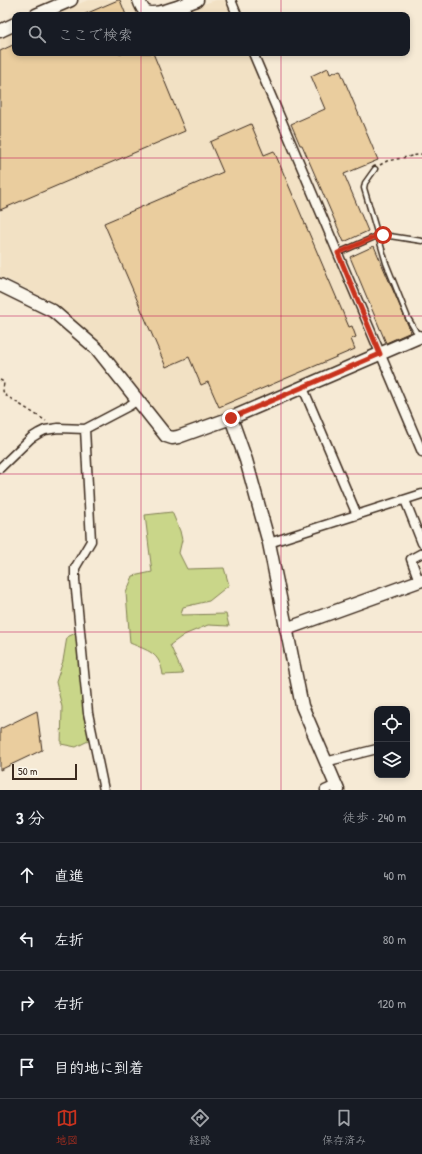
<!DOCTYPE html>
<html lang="ja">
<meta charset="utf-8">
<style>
body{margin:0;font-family:"Patrick Hand","Klee One",sans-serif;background:#242831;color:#f1f3f6}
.controls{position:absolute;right:12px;bottom:12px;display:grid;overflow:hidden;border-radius:8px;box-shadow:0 2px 6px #0003}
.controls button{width:36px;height:36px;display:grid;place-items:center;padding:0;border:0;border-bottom:1px solid #363941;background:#171b24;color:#f1f3f6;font:20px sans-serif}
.scale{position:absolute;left:12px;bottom:10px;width:65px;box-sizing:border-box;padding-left:4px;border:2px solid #3b2a1e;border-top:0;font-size:11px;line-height:14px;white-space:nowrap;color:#3b2a1e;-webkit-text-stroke:3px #fbf7ec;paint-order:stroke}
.stop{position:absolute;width:12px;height:12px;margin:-9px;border:3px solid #c8321e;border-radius:50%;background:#fff}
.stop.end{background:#c8321e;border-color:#fff;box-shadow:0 1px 4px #0008}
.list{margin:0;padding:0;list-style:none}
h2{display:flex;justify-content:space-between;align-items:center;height:52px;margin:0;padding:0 16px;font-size:17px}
h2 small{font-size:13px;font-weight:400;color:#9ea1a6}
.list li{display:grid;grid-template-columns:26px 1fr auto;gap:12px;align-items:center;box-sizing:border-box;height:64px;padding:0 16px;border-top:1px solid #363941}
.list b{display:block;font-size:15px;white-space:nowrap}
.list em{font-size:13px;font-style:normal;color:#9ea1a6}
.icon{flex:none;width:22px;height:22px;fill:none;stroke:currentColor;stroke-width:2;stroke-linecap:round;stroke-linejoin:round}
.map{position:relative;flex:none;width:422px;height:790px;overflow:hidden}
.search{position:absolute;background:#171b24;box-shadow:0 2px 6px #0003;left:12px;right:12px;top:12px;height:44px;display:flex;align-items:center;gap:10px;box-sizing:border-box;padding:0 14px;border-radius:8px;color:#9ea1a6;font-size:15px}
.sheet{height:308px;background:#171b24}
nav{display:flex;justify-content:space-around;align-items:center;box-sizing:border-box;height:56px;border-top:1px solid #363941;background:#171b24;font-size:11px;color:#9ea1a6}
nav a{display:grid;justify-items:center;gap:2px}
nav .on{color:#c8321e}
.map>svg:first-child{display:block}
.built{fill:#f2e1c4}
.green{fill:#c9d689;stroke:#828054}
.building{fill:#eacd9e;stroke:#3b2a1e}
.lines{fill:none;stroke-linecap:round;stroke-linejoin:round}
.lane-casing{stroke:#3b2a1e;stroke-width:7}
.street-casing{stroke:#3b2a1e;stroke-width:11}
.secondary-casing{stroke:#3b2a1e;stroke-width:15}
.path{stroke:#3b2a1e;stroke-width:1.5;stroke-dasharray:3 3;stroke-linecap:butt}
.lane{stroke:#fbf7ec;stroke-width:4}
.street{stroke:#fbf7ec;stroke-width:8}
.secondary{stroke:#fbf7ec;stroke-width:12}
.route{stroke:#c8321e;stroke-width:5}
.grid{fill:none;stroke:#c2185b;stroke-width:1;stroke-opacity:0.55}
</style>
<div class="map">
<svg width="422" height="790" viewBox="0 0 422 790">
<rect width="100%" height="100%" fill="#f6ead5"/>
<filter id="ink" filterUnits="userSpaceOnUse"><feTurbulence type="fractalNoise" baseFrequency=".025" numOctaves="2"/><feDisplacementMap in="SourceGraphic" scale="8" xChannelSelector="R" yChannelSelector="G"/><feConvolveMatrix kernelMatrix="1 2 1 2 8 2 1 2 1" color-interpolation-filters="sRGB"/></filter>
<g filter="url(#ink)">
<path class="built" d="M88,0h45l6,15h-87z
M216,0h11l7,15h-65z
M15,31v22h234l68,163 59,136 -136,57 -66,23 -16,-15 -61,-76 -43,-36 -14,-9 -35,-18 -5,-1v-240z"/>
<path class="green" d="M172,512l8,19 2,9 -3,13 8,16 37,-1 5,17 -20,16 -26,6 -2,8 45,-1 3,12 -21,-1 -24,10 -14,10 13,29 -20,1c-3,-23 -15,-24 -33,-32l-4,-50 7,-17 19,-4 -7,-57z
M76,633l8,85 6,22 -14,7 -15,-3 1,-37 -6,-25 7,-21 4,-24z"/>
<path class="building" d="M118,0h2l6,15h-43z
M15,44v9h138l32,78 -185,79v-159z
M328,68l2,6 10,-4 38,90 -34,14 24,57 -24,11 -42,-97h-2l-9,-21 34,-15 -14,-33z
M251,124l13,31 10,-4 75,176 3,-1 4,11 -5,2 4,10 -136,58 -11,-25 -7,3 -12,-28 -23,10 -62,-144 119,-51 -13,-30z
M374,246l37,86 -25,11 -36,-86z
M37,711l5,39 -42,20v-41z"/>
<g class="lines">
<defs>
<path id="lane" d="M375,169l-10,14 -1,5 22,75 22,55 10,17
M338,253l39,-17 6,-1 39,6"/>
<path id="street" d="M231,0l6,15
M253,53l169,399
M303,388l54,127
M85,429l6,112 -16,27v12l13,133 16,77
M0,468l31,-30 8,-5 6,-3 13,-2 27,1 44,-23 8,-6
M405,500l17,43
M269,543l153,-49
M419,581l-8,-22 11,-6
M325,762l52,-13
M325,790l11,-5"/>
<path id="secondary" d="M139,0c1,3 3,9 6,11 9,7 42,-8 52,-11
M36,15l35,-15
M0,31l15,-7
M0,285l53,26 44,38 69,87 6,2 6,-1 53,-19 188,-81
M231,418l15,42 23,83 33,163 36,84
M286,629l136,-49"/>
</defs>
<use href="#lane" class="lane-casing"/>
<use href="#street" class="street-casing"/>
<use href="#secondary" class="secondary-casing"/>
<path class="path" d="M380,165l7,-4 35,-7
M0,380l4,2 -1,9 2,4 41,26"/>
<use href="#lane" class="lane"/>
<use href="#street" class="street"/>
<use href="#secondary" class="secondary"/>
</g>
</g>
<g class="lines" filter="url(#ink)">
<path class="route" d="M231,418l149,-64 -42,-101 39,-17 6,-1"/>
</g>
<path class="grid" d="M141,0v15M281,0v15M141,53v737M281,53v737M0,158h422M0,316h422M0,474h422M0,632h422"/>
</svg>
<div class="controls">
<button><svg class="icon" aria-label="locate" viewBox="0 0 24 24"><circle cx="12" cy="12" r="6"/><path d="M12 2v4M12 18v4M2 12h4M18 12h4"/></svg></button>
<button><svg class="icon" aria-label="layers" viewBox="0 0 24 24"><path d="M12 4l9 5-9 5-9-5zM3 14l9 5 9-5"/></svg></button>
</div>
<div class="scale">50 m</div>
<div class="stop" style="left:383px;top:235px"></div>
<div class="stop end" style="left:231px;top:418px"></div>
<div class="search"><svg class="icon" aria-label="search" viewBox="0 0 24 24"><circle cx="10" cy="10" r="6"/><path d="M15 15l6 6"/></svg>ここで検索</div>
</div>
<section class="sheet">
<h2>3 分<small>徒歩 · 240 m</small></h2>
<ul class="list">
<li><svg class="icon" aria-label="ahead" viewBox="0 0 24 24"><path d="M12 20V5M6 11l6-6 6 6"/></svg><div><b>直進</b></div><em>40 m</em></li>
<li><svg class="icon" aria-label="left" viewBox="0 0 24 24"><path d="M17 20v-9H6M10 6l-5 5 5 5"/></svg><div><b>左折</b></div><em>80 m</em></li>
<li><svg class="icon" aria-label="right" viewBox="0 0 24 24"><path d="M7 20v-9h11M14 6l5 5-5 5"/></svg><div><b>右折</b></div><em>120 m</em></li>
<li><svg class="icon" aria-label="arrive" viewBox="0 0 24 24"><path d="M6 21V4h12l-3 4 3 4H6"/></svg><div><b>目的地に到着</b></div></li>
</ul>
</section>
<nav>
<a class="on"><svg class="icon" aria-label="map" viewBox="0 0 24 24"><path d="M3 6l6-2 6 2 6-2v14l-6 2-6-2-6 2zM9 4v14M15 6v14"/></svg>地図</a>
<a><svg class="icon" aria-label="directions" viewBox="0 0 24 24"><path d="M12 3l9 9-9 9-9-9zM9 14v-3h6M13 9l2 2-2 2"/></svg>経路</a>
<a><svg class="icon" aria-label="saved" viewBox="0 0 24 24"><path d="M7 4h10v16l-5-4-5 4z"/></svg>保存済み</a>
</nav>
